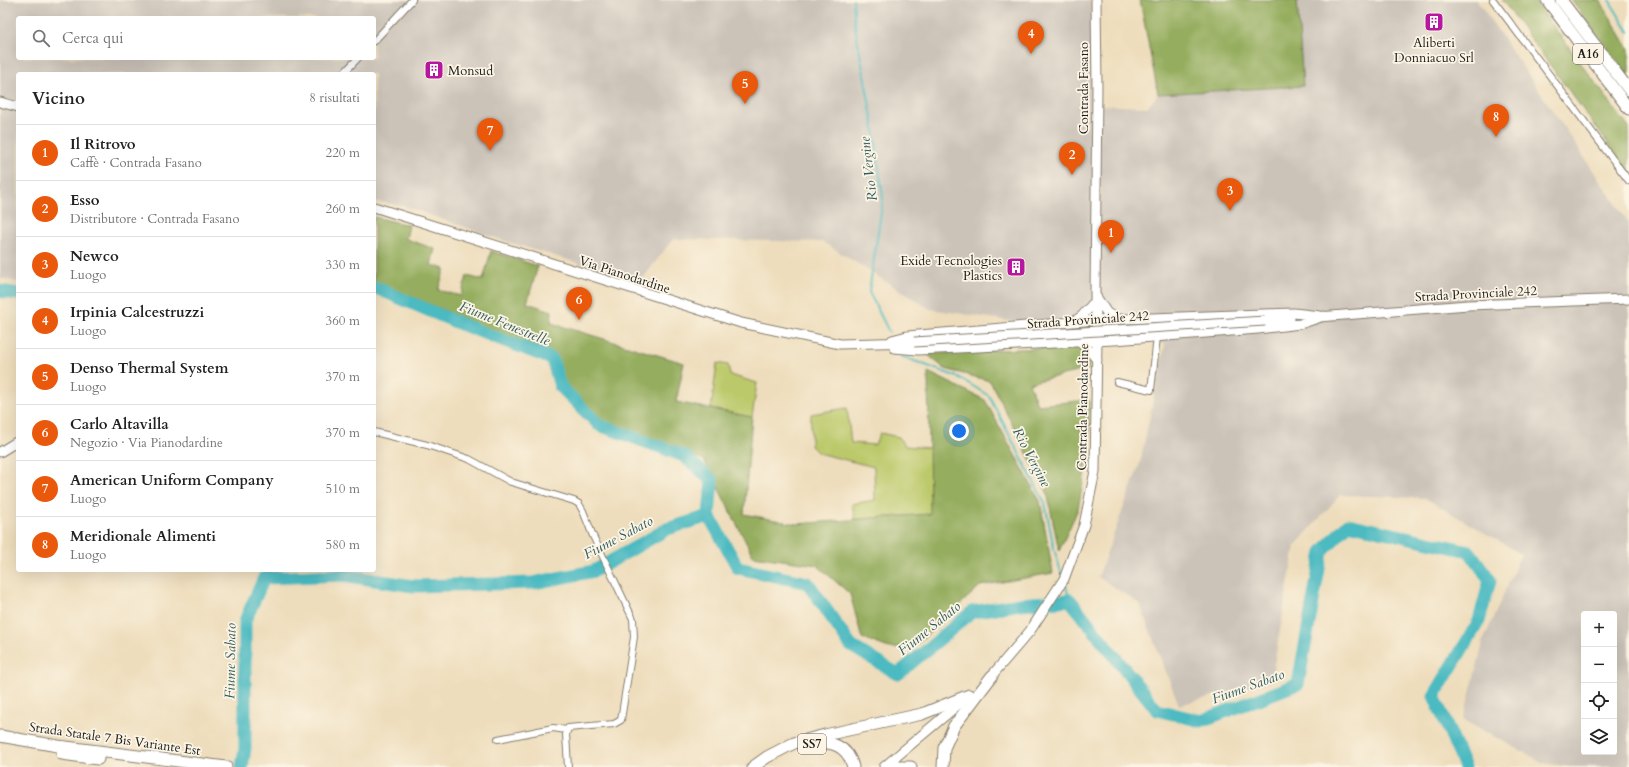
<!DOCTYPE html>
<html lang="it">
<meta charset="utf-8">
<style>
body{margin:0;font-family:Cardo,serif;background:#f2f2f2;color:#222}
.controls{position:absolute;right:12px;bottom:12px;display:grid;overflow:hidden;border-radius:4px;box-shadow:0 4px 16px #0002}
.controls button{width:36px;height:36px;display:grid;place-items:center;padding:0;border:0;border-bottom:1px solid #e0e0e0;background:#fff;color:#222;font:20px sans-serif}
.you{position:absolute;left:959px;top:431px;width:14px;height:14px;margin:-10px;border:3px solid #fff;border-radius:50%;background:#1a73e8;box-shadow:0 0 0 6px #1a73e833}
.badge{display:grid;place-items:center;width:26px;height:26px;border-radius:50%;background:#ea580c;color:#fff;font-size:13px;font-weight:700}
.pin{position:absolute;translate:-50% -33px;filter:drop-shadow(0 1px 2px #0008)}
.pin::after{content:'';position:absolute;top:21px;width:14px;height:12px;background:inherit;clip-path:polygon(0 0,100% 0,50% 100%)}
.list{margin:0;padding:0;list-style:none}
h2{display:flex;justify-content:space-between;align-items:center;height:52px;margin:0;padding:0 16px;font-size:17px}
h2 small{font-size:13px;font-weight:400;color:#767676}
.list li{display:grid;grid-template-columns:26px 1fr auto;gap:12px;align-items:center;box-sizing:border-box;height:56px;padding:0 16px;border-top:1px solid #e0e0e0}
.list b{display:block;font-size:15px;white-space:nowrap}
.list p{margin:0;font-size:13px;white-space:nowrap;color:#767676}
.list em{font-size:13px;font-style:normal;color:#767676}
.icon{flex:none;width:22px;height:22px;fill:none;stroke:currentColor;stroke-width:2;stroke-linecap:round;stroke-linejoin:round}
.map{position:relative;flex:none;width:1629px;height:767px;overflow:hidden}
.search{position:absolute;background:#fff;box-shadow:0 4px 16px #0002;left:16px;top:16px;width:360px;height:44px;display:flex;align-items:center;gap:10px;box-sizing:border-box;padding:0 14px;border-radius:4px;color:#767676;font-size:15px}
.panel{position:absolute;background:#fff;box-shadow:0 4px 16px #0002;left:16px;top:72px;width:360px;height:500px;border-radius:4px}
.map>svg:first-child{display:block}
.industrial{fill:#cbc2b8;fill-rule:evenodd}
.green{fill:#bcc96b;stroke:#6c7244}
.forest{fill:#95ad5f;stroke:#58643e}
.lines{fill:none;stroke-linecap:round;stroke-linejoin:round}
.stream{stroke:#4bbac1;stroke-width:2}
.river{stroke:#4bbac1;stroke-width:13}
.street-casing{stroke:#857c6c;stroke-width:8}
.secondary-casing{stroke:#857c6c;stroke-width:11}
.highway-casing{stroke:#857c6c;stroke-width:13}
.street{stroke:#fff;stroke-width:6}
.secondary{stroke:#fff;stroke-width:9}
.highway{stroke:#fff;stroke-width:11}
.secondary-bridge-casing{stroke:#857c6c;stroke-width:11;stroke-linecap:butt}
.secondary-bridge{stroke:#fff;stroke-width:9}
.labels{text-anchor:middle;stroke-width:3.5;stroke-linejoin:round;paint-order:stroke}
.shield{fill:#fcf5e5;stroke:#5f5d58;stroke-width:1}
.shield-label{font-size:12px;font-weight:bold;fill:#1c1c1c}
.poi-label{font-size:13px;fill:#1c1c1c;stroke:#fcf5e5}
.street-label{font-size:13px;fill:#1c1c1c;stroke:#fcf5e5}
.water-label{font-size:14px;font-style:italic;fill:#2f5b5e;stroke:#fcf5e5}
</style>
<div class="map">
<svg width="1629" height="767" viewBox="0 0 1629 767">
<rect width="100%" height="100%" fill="#fcf5e5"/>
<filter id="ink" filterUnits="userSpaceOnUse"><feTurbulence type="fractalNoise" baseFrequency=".025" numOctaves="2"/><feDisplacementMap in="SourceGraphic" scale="8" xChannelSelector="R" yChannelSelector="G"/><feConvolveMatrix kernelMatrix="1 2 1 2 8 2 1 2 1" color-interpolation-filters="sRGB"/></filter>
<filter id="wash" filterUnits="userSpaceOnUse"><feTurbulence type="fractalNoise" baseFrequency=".012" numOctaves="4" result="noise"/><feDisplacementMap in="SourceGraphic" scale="16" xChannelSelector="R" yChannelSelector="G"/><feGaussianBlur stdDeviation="0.9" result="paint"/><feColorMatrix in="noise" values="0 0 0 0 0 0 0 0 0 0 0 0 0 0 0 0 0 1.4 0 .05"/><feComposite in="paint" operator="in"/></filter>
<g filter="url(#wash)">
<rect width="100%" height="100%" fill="#eeddbc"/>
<path class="industrial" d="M0,0h1091l3,105 54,2 10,-13 144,-8 -5,-86h180l152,223v544h-59l-26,-4 -81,-43 21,-81 37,-85 -96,-56 -85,-3 -45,51 -24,135 -92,24 -40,-102 -41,-26 42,-114 25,-119 -235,-35 -107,-67 -150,-3 -33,43 -138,-42 -98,-34 -30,-5v-127h-356v208l-18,-4zM18,18h356v40h-356zM1584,614h30v138h-30z"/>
<path class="green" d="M717,363l11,2 2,10 27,8 -5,34 -41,-8z
M847,408l4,35 24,2 5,-12 19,4 6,9 25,2 1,66 -76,5 -3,-15 23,-4 -1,-33 -56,-14 -7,-7v-32z"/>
<path class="forest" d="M1140,0h157l6,86 -145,8z
M1502,0h32l95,128v44z
M1571,0h29l29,49v28z
M374,217l35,8 -3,14 29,10 -4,16 14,4 -7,21 23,6 6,-20 16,4 8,-29 47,15 -11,37 25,8 -1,12 133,40 -8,39 76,15 -8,97 52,10 134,-10 -2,-142 57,28 55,101 13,72 -73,13 -67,62h-24l-27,-10 -12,-44 -33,-29 -64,-9 -49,-96 -103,-39 -34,-33 -12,-31 -181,-76z
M1076,346l13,10v13l-60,14 8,22 52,-5v51l-11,58 -19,42 -12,-59 -57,-111 -45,-12 -18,-15z"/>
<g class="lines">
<path class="stream" d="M853,0l2,26 19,102 9,71 -14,93 20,40
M1609,0l20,32
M901,356l59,22 29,18 56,107 9,46 8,26
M1065,583l5,17"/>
<path class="river" d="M374,287l84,36 94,36 8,27 39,39 85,31 28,24 -3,36
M0,291l18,3
M242,767l3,-18v-128l19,-43 79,-3 70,11 120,-3 61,-12 73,-42 42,-13 29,52 70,15 43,63 47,28 74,-62 48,-8 50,-4 87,110 44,11 97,-37 24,-132 26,-28 121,27 21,29 -11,41 -45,75 31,71"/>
</g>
</g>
<g filter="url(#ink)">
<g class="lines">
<defs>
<path id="street" d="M1493,0l136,181
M374,41l38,-41
M343,74l15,-16
M1117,382l34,8 6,-53
M374,432l53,13 42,14 42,23 63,19 5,3 4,7 10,25 40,83 1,18 -13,83 -7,4 -46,4 -2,6 2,33
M498,739l55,-11 13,2"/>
<path id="secondary" d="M0,102l18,5
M374,207l367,116 99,21 74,-2
M1095,295l12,18 11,6
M1319,317l149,-12 161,-6
M1265,321l25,-2
M1073,322l9,-6 13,-15
M892,340l15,-4 189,-16 198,-7 26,3
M1079,342l9,7 9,11
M894,348l24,2 196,-10 144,-11 42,-5 24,-8
M0,452l18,-11
M988,680l42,-49 34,-52 20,-54 11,-54 2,-131 -2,-45 2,-207 -1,-88
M884,767l82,-69"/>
<path id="highway" d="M1547,0l82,109
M1561,0l68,90
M0,736l58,10 168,21
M811,744c20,-4 37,2 42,23
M62,754l36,5
M753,767l14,-10 27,-14 31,-8 97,-21 47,-19
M895,767h16
M943,767l1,-19 10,-22 38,-50"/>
</defs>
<use href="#street" class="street-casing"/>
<use href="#secondary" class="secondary-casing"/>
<use href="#highway" class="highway-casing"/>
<use href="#street" class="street"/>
<use href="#secondary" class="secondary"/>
<use href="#highway" class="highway"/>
<defs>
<path id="secondary-bridge" d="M914,342l351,-21"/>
</defs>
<use href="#secondary-bridge" class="secondary-bridge-casing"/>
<use href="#secondary-bridge" class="secondary-bridge"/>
</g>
</g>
<defs>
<symbol id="building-square" viewBox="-11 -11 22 22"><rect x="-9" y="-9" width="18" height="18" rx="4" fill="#b5179e" stroke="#fcf5e5"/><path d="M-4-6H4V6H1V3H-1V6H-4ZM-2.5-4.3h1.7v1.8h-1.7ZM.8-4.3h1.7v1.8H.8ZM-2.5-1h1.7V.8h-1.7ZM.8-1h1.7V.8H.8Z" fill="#fff"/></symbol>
</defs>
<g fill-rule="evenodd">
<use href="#building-square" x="1423" y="11" width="22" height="22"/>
<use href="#building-square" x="423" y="59" width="22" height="22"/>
<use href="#building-square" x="1005" y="256" width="22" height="22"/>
</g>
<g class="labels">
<g class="shield">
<rect x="1573" y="44" width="30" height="20" rx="3"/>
<rect x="798" y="734" width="28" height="20" rx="3"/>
</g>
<g class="shield-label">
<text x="1588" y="58">A16</text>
<text x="812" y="748">SS7</text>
</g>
<g class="poi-label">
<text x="1434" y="47">Aliberti<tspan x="1434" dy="15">Donniacuo Srl</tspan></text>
<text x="448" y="75" text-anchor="start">Monsud</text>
<text x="1002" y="265" text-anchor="end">Exide Tecnologies<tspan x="1002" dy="15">Plastics</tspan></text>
</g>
<g class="street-label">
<text transform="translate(1083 88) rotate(-90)" y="5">Contrada Fasano</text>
<text transform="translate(625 274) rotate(18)" y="5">Via Pianodardine</text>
<text transform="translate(1476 293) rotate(-3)" y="5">Strada Provinciale 242</text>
<text transform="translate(1088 319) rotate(-4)" y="5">Strada Provinciale 242</text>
<text transform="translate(1082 407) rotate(-89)" y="5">Contrada Pianodardine</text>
<text transform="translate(115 738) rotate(8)" y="5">Strada Statale 7 Bis Variante Est</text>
</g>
<g class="water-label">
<text transform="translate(868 169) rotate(-97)" y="5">Rio Vergine</text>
<text transform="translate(505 323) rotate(22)" y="5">Fiume Fenestrelle</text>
<text transform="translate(1032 457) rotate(62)" y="5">Rio Vergine</text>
<text transform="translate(618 537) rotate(-28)" y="5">Fiume Sabato</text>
<text transform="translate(929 628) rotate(-39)" y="5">Fiume Sabato</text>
<text transform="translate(230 661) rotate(-89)" y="5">Fiume Sabato</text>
<text transform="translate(1248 686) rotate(-20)" y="5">Fiume Sabato</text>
</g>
</g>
</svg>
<div class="controls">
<button>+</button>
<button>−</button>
<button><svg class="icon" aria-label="locate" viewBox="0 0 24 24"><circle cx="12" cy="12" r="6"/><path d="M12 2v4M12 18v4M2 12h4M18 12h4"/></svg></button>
<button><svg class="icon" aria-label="layers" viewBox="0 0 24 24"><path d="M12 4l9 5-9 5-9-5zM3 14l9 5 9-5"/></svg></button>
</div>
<div class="you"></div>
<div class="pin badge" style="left:1111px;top:253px">1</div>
<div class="pin badge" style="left:1072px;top:175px">2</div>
<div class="pin badge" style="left:1230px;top:211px">3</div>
<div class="pin badge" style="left:1031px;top:54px">4</div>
<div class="pin badge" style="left:745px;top:104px">5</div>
<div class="pin badge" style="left:579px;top:320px">6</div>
<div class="pin badge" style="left:490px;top:151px">7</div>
<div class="pin badge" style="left:1496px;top:137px">8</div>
<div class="search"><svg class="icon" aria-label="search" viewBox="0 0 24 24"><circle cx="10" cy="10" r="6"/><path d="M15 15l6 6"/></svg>Cerca qui</div>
<section class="panel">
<h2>Vicino<small>8 risultati</small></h2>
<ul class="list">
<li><span class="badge">1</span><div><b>Il Ritrovo</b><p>Caffè · Contrada Fasano</p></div><em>220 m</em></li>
<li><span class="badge">2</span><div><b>Esso</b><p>Distributore · Contrada Fasano</p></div><em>260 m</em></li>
<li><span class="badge">3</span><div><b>Newco</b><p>Luogo</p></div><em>330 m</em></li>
<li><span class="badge">4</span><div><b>Irpinia Calcestruzzi</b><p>Luogo</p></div><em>360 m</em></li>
<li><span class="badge">5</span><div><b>Denso Thermal System</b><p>Luogo</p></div><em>370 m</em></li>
<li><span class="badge">6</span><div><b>Carlo Altavilla</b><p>Negozio · Via Pianodardine</p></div><em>370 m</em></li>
<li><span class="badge">7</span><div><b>American Uniform Company</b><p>Luogo</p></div><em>510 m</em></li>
<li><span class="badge">8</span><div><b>Meridionale Alimenti</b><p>Luogo</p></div><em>580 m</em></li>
</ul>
</section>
</div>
